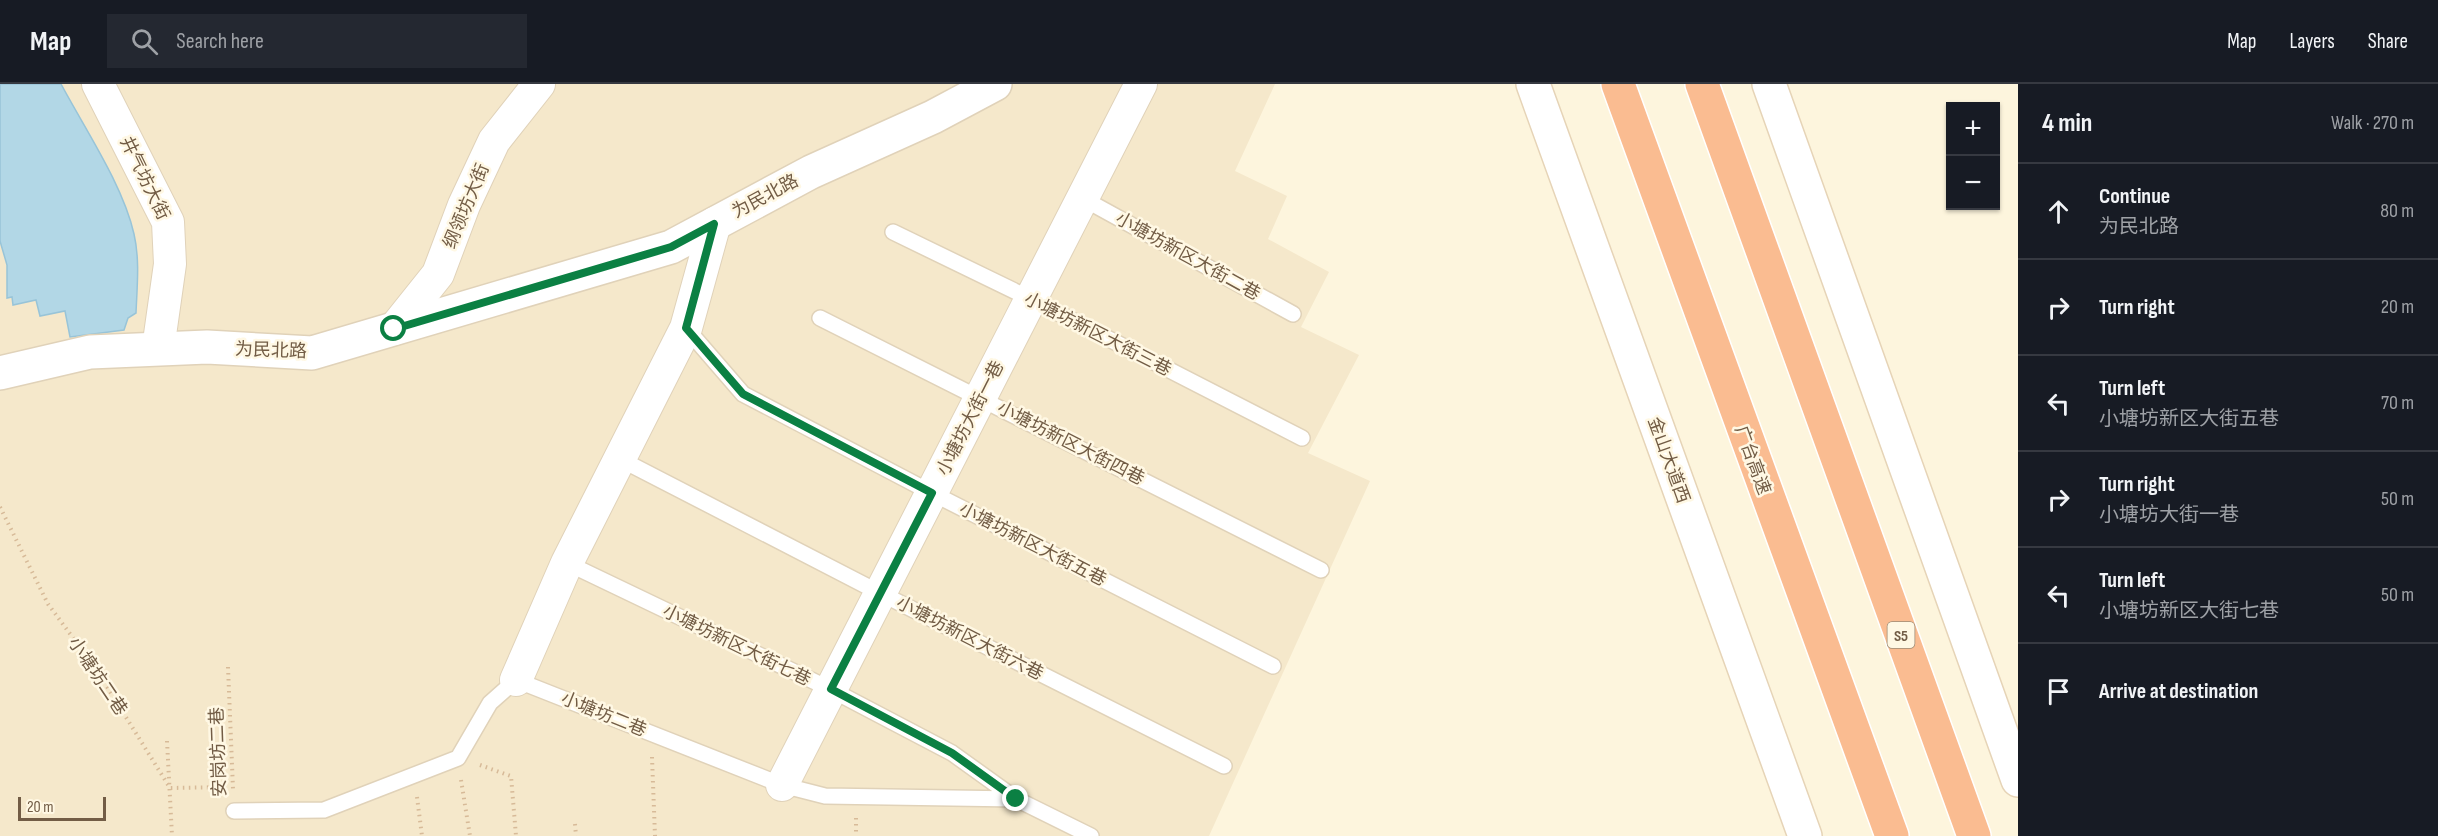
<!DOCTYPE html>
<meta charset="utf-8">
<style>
body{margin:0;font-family:"Sofia Sans Condensed","Noto Sans SC",sans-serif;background:#242831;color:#f1f3f6}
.controls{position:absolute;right:18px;top:18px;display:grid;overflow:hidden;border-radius:0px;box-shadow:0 2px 4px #0004}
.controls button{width:54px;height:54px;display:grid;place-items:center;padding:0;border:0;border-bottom:2px solid #363941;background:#171b24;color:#f1f3f6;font:30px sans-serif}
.scale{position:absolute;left:18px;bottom:15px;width:88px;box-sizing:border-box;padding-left:6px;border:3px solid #725c45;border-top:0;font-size:16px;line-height:21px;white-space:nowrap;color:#725c45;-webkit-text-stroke:4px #fff8e4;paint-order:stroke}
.stop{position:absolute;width:18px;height:18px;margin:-14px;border:4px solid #0b8043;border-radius:50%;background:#fff}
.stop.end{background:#0b8043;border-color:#fff;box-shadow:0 2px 6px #0008}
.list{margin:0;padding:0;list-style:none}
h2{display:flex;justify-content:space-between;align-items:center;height:78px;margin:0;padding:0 24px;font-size:26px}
h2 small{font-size:20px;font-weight:400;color:#9ea1a6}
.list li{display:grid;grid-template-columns:39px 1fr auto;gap:18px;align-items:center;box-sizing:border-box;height:96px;padding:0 24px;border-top:2px solid #363941}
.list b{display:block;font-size:22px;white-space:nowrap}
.list p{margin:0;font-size:20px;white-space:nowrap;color:#9ea1a6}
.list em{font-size:20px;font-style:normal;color:#9ea1a6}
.icon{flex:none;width:33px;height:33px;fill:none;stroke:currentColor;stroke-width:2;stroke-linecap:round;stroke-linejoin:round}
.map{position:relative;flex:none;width:2018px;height:752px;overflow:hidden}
header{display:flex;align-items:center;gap:36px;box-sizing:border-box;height:84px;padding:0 30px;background:#171b24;border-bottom:2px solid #363941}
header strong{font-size:28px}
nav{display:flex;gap:33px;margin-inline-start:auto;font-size:21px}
.search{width:420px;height:54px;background:#242831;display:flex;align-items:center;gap:15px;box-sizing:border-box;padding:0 21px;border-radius:0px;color:#9ea1a6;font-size:22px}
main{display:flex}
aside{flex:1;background:#171b24}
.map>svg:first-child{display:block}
.residential{fill:#f5e8cb}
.water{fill:#b2d7e6;stroke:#98c4d8;stroke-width:1.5}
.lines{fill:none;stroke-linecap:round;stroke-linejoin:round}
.service-casing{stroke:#e0d2b9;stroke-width:18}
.minor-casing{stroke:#e0d2b9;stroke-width:34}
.tertiary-casing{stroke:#e0d2b9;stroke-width:36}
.secondary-casing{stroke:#e6d4b7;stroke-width:36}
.motorway-casing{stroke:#fff;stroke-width:36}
.path{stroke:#d7ba98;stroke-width:4;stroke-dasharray:1.5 4.5;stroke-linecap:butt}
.service{stroke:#fff;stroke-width:15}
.minor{stroke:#fff;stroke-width:32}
.tertiary{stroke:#fff;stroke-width:33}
.secondary{stroke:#fff;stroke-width:33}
.motorway{stroke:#fabc91;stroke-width:33}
.route{stroke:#0b8043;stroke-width:8}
.labels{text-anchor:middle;stroke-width:5;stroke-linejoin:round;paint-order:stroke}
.shield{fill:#fff8e4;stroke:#9c8b75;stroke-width:1.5}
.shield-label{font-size:16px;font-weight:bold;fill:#725c45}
.street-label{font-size:18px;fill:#725c45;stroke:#fff8e4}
</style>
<header>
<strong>Map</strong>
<div class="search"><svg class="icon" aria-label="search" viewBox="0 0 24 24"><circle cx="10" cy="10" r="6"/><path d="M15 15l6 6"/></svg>Search here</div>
<nav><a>Map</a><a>Layers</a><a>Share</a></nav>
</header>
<main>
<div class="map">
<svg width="2018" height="752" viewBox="0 0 2018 752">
<rect width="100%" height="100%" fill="#fdf5dd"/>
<path class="residential" d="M0,0h1275l-40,87 52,25 -19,43 61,33 -28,55 58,28 -51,98 62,28 -161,355h-1209z"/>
<path class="water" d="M0,0h61c24,45 62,101 73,150 6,26 3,53 2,79l-8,5 -4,12 -54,7 -5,-26 -25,5 -4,-16 -23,5 -1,-8 -5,1v-33l-7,-24z"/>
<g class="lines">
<defs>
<path id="service" d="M1082,114l211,116
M893,148l138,67 271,139
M820,234l501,252
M686,244l57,66 189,99 341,173
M620,375l260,134 344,173
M567,479l263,126 122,64 64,46 75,37
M234,727l90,-1 134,-52 32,-55 26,-23 266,105 43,11 191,3"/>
<path id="minor" d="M98,0l70,138 2,42 -12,85
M394,245l44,-55 26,-69 30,-64 45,-57
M516,596l51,-117 119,-235 29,-105
M782,701l359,-701"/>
<path id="tertiary" d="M0,289l90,-21 117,-5 105,6 359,-106 140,-75 122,-55 62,-33"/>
<path id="secondary" d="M1533,0l272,752
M1769,0l249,696"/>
<path id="motorway" d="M1618,0l274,752
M1702,0l272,752"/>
</defs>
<use href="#service" class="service-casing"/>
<use href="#minor" class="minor-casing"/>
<use href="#tertiary" class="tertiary-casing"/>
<use href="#secondary" class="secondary-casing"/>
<use href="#motorway" class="motorway-casing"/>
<path class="path" d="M0,423l48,97 48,65 74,119 59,-1
M228,583l5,122
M167,657l5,95
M652,673l3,79
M480,681l31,11 5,60
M461,696l9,56
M417,713l5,39
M856,734v18
M575,740l1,12"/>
<use href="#service" class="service"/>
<use href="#minor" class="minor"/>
<use href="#tertiary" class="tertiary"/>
<use href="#secondary" class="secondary"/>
<use href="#motorway" class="motorway"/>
</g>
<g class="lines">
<path class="route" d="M394,245l277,-82 43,-23 -28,104 57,66 189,99 -101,196 121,64 64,46"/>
</g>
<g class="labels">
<rect class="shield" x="1887.5" y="538" width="27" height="26" rx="4.5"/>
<g class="shield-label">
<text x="1901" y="557">S5</text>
</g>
<g class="street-label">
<text transform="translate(145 94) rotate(64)" y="6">井气坊大街</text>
<text transform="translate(765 112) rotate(-28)" y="6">为民北路</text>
<text transform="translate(466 122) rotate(-67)" y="6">纲领坊大街</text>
<text transform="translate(1188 172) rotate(29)" y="6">小塘坊新区大街二巷</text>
<text transform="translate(1098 250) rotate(27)" y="6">小塘坊新区大街三巷</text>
<text transform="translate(271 266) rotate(2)" y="6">为民北路</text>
<text transform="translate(970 334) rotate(-63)" y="6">小塘坊大街一巷</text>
<text transform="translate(1071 359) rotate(27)" y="6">小塘坊新区大街四巷</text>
<text transform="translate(1669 376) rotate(70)" y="6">金山大道西</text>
<text transform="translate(1753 376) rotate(70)" y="6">广台高速</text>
<text transform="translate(1033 460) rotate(27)" y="6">小塘坊新区大街五巷</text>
<text transform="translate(970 554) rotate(27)" y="6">小塘坊新区大街六巷</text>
<text transform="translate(737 561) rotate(26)" y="6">小塘坊新区大街七巷</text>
<text transform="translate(98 592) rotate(56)" y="6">小塘坊二巷</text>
<text transform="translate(604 630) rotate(22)" y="6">小塘坊二巷</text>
<text transform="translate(218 668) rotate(-92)" y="6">安岗坊二巷</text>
</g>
</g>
</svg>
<div class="controls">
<button>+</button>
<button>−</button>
</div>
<div class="scale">20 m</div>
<div class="stop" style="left:394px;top:245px"></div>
<div class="stop end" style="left:1016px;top:715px"></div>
</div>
<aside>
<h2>4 min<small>Walk · 270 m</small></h2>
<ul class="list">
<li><svg class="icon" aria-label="ahead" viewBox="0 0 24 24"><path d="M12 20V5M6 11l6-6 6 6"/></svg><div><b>Continue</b><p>为民北路</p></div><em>80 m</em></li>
<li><svg class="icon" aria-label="right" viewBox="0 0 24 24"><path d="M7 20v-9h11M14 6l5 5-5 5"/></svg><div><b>Turn right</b></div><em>20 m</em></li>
<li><svg class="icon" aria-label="left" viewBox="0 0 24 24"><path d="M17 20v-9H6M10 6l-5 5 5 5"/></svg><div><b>Turn left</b><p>小塘坊新区大街五巷</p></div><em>70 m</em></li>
<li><svg class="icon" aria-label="right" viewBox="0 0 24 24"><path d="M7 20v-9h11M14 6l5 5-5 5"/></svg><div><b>Turn right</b><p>小塘坊大街一巷</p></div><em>50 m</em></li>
<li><svg class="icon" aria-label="left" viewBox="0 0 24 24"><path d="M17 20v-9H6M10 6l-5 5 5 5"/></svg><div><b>Turn left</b><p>小塘坊新区大街七巷</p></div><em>50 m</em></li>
<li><svg class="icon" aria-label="arrive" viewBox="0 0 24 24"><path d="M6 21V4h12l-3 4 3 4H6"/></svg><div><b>Arrive at destination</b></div></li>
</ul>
</aside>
</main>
